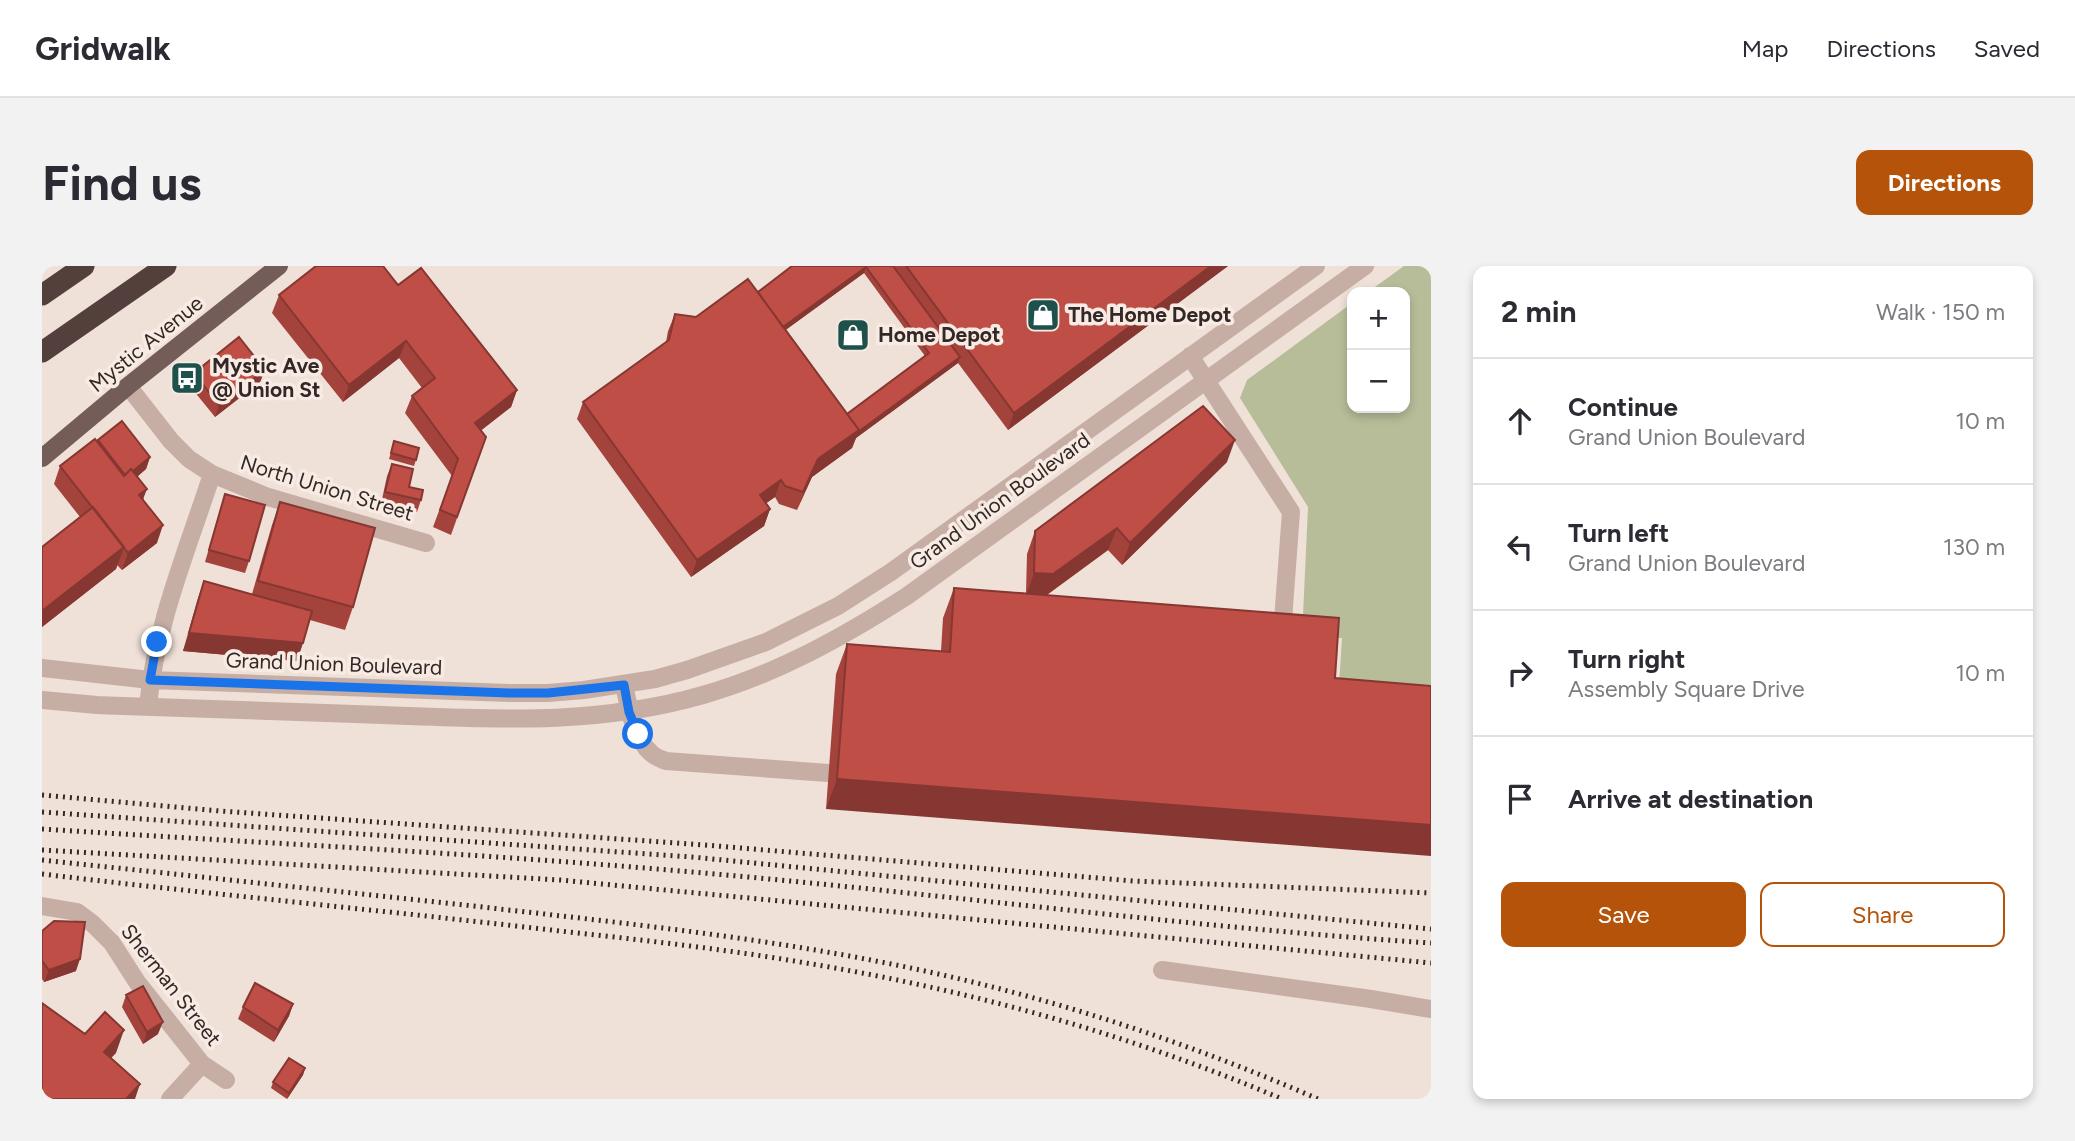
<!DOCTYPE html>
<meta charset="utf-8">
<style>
body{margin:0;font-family:Figtree,sans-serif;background:#f2f2f3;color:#2b2b33}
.controls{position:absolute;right:21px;top:21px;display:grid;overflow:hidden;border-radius:14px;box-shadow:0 4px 10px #0003}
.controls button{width:63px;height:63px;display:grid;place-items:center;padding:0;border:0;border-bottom:2px solid #e1e1e2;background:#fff;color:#2b2b33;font:35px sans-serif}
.stop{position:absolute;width:21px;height:21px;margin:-16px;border:5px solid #1a73e8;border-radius:50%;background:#fff}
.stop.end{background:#1a73e8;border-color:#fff;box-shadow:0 2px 7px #0008}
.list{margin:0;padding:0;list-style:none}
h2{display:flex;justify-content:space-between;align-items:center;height:91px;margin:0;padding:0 28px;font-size:30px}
h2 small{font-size:23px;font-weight:400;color:#7c7c81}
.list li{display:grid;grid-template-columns:46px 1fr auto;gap:21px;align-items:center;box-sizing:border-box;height:126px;padding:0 28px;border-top:2px solid #e1e1e2}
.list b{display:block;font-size:26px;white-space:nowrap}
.list p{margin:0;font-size:23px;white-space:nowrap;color:#7c7c81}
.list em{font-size:23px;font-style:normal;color:#7c7c81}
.actions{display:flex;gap:14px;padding:21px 28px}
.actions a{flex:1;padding:16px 0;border:2px solid #b45309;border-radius:14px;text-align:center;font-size:24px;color:#b45309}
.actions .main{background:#b45309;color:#fff}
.icon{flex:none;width:38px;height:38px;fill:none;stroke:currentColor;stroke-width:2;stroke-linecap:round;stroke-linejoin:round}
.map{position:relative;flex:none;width:1389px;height:833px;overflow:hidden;border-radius:14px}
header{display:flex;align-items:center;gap:42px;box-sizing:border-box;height:98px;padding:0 35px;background:#fff;border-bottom:2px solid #e1e1e2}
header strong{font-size:33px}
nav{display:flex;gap:38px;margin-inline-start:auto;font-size:24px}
.intro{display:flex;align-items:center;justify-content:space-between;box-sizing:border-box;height:168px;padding:0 42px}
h1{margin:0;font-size:49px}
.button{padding:18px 32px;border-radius:14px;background:#b45309;color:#fff;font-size:24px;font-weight:700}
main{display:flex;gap:42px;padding:0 42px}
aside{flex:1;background:#fff;border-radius:14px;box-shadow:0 4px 10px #0003}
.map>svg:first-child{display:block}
.green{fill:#b7bd99}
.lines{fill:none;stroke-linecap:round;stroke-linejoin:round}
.minor{stroke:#c6aea5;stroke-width:18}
.major{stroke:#745c58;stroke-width:18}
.highway{stroke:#53403d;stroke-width:21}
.rail{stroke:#332826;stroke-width:5;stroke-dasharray:2 5;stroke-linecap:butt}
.wall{fill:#a4433c;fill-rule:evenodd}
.shaded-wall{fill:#863731}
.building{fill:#bf4e46;stroke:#863731;stroke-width:2}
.route{stroke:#1a73e8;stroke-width:9}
.labels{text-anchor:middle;stroke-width:7;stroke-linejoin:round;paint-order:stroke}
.poi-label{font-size:21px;font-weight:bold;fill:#332826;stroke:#f7ebe4;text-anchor:start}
.street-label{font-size:21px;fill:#332826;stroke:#f7ebe4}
</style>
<header>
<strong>Gridwalk</strong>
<nav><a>Map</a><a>Directions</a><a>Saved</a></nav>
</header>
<div class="intro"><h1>Find us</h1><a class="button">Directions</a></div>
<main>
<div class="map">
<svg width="1389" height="833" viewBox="0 0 1389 833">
<rect width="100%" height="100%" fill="#efe0d8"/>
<path class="green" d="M1362,0h27v443l-93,-8 4,-63 -40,-1 6,-130 -68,-109 7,-18 105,-77v105h53v-116h-37z"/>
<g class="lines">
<path class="minor" d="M1148,90l101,156 -9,122
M86,120l43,55 18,18 23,15 56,23 158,46
M0,402l108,12 359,13h39l36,-3 71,-11 32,-9 79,-28 72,-36 53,-34 425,-306
M582,419c5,22 9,52 27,68 4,4 10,6 15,8l162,12
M0,434l55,5c95,4 190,7 286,10 110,4 212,11 320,-20 74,-21 140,-58 204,-99l458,-330
M106,441c7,-81 39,-156 64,-233
M0,640l35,6 16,12 19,19 25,39 65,82 24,16
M1120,704l209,29 60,10
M128,833l32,-35"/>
<path class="major" d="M0,192l86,-72 151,-120"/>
<path class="highway" d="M0,29l42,-29
M0,86l124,-86"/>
<path class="rail" d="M0,529l178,16 485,34 428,36 298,12
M0,546l650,45 739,72
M0,563c217,14 434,24 650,43 246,21 492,55 739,71
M0,584l518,30 871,83
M0,594c141,15 282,30 423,45 139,16 279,30 416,57 150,29 297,76 437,137
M0,608c158,19 316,34 474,52 95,11 190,20 284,36 165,27 327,71 482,137"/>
</g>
<path class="wall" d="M750,0h436l-220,164 -50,-67 -102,75 -4,10 -40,29 -15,33 -18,-6 -4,-7 -9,6 4,6 -6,17 -73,51 -114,-158 6,-17 83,-60 2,-11 7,-17 21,3 62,-25zM822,7l61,83 -78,58 -62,-84z
M356,19l119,105 -6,17 -30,23 5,7 -35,98 -18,-8 19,-51 -47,-63 7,-17 10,-8 -23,-30 -56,44 -71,-89 7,-18z
M223,104l-5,12 -45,35 -26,-32 5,-12z
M55,175l53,16 -4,12 -9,8 20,66 -35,27 -5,-5 -1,4 -74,58v-80l38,-30 -26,-33 6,-18z
M352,175l22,19 -2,6 -25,-7z
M1185,196l-105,103 -14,-15 -61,45 -221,214 10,-135 11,-30 94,7 2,-33 11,-30 72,5 1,-39 8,-23z
M350,198l17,23 12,13 -4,12 -36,-8 6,-28z
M183,228l24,67 -4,12 -40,-11z
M238,236l73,105 -8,23 -35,-10 -13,41 -114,-10 15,-53 6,-17 48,13 20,-69z
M0,665l34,40 -32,11 -2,-3z
M84,729l32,39 -15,10 -21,-37z
M251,738l-4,12 -15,26 -36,-23 5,-12z
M263,802l-2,7 -16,24 -16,-11 2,-6z"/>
<path class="shaded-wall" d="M1169,0h17l-220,164 6,-17z
M824,1l-2,6 -92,67 3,-6z
M364,75l-7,17 -56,44 6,-17z
M918,91l-2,6 -102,75 -4,10 -40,29 -15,33 21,-51z
M223,104l-5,12 -45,35 4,-12z
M475,124l-6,17 -42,33 6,-17z
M1193,174l-8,22 -105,103 8,-22z
M108,191l-4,12 -24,20 4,-12z
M739,214l-6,17 -21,15 6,-17z
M105,223l-7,18 -1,-12z
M728,243l-6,17 -73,51 6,-17z
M121,259l-6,18 -35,27 6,-17z
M1075,262l-9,22 -63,46h-19l8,-23z
M82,281l-8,22 -74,58v-16z
M147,367l114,10 -6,18 -114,-10z
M795,513l594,46v31l-605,-47z
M38,693l-4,12 -32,11 5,-12z
M251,738l-4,12 -15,26 4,-12z
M121,756l-5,12 -15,10 4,-12z
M82,764l-8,23 -20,21 8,-22z
M263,802l-2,7 -16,24 2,-6z
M98,818l-5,15h-9z"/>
<path class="building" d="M274,0h67l15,19 23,-17 96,122 -42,33 11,14 -29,80 -17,-7 18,-51 -46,-63 23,-18 -29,-37 -57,44 -70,-90z
M750,0h101l67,91 -102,75 1,-2 -12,-16 82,-61 -63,-86 -83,60 -25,-35z
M864,0h305l-197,147z
M706,13l111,151 -41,29 -15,33 -18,-6 -4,-6 -21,15 10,14 -73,51 -114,-158 86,-62 6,-26 21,3z
M197,71l26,33 -46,35 -25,-32z
M1161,140l32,34 -105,103 -13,-15 -64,46 -19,-1 1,-42z
M80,155l28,36 -17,14 -2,-2 -6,6 -27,-35z
M53,173l29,37 7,-7 16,20 -8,6 24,30 -35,28 -68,-87z
M352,175l25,7 -3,12 -25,-7z
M350,198l21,5 -4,18 14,3 -2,10 -36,-8z
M183,228l40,11 -16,56 -40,-11z
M238,236l95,26 -22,79 -95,-26z
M51,241l31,40 -82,64v-64z
M162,315l108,30 -9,32 -114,-10z
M912,322l385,30 -4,60 96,8v139l-594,-46 10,-135 103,8z
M12,655l31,1 -5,37 -31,11 -7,-9v-30z
M213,717l38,21 -15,26 -35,-23z
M101,720l20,36 -16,10 -21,-37z
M0,737l43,31 20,-22 19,18 -20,22 36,32 -14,15h-84z
M247,792l16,10 -16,25 -16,-11z"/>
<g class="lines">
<path class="route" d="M115,376l-7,38 359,13h39l76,-8 5,27 9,22"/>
</g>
<defs>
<symbol id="shop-square" viewBox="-11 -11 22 22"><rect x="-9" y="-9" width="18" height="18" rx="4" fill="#1e514c" stroke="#f7ebe4"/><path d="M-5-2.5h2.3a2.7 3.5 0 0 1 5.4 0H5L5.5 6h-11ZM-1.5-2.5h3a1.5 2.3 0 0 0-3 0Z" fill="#fff"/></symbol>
<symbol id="bus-square" viewBox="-11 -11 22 22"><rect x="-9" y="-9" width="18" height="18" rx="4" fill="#1e514c" stroke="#f7ebe4"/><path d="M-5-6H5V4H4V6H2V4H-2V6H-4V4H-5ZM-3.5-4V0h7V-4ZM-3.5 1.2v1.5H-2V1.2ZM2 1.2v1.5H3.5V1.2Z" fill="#fff"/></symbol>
</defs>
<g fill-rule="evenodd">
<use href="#shop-square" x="982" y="30" width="38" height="38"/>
<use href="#shop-square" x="792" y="50" width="38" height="38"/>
<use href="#bus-square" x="126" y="93" width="38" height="38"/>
</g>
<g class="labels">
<g class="poi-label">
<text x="1026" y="56">The Home Depot</text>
<text x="836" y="76">Home Depot</text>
<text x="170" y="107">Mystic Ave<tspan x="170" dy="24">@ Union St</tspan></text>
</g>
<g class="street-label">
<text transform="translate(104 78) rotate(-39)" y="7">Mystic Avenue</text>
<text transform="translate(285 222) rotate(17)" y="7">North Union Street</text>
<text transform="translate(958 235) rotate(-36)" y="7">Grand Union Boulevard</text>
<text transform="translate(292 398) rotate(2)" y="7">Grand Union Boulevard</text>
<text transform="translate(129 719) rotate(52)" y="7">Sherman Street</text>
</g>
</g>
</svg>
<div class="controls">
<button>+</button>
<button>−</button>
</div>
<div class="stop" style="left:596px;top:468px"></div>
<div class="stop end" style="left:115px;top:376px"></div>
</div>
<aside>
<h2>2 min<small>Walk · 150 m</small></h2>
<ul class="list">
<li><svg class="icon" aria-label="ahead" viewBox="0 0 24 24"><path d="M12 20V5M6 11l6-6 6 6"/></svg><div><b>Continue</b><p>Grand Union Boulevard</p></div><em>10 m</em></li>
<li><svg class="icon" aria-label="left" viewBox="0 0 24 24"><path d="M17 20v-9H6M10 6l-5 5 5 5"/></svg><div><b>Turn left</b><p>Grand Union Boulevard</p></div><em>130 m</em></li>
<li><svg class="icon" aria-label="right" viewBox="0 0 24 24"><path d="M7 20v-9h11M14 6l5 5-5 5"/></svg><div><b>Turn right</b><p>Assembly Square Drive</p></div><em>10 m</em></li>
<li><svg class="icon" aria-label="arrive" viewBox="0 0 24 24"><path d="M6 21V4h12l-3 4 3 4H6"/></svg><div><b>Arrive at destination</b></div></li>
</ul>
<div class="actions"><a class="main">Save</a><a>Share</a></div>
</aside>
</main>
